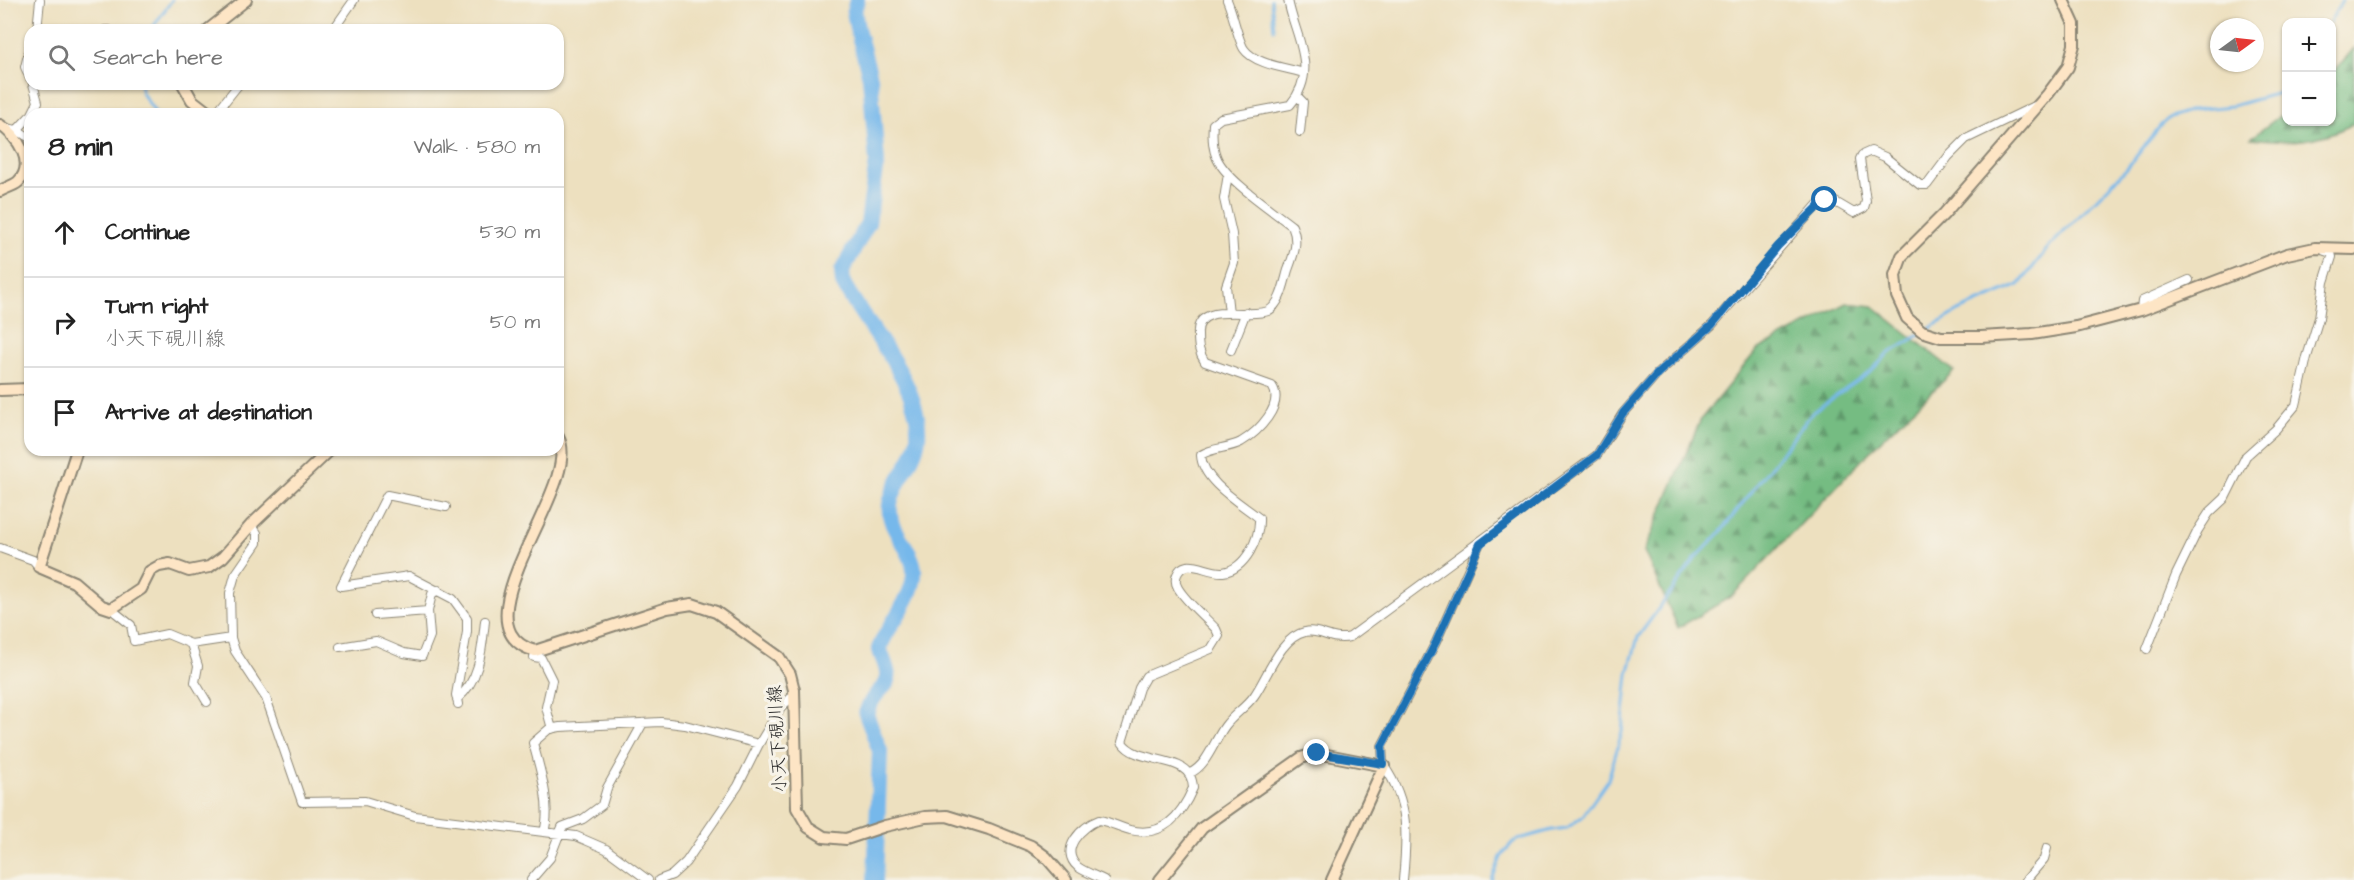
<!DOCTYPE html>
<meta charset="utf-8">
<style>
body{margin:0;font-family:"Architects Daughter","Klee One",sans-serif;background:#f6f6f6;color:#222}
.controls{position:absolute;right:18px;top:18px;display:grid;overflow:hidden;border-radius:12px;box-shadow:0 2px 4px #0004}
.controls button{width:54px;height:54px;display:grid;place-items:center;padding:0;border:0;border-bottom:2px solid #e0e0e0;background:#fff;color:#222;font:30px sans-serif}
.compass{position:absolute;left:2210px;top:18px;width:54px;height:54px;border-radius:50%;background:#fff;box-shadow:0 2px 4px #0004;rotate:75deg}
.stop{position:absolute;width:18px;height:18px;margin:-14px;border:4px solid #1f6fb2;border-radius:50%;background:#fff}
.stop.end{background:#1f6fb2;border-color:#fff;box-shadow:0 2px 6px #0008}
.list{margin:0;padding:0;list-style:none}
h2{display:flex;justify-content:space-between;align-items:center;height:78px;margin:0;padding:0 24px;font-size:26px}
h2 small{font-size:20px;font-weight:400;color:#767676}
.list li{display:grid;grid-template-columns:39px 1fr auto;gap:18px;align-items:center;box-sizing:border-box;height:90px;padding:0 24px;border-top:2px solid #e0e0e0}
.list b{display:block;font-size:22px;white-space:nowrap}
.list p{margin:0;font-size:20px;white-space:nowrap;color:#767676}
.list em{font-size:20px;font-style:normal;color:#767676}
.icon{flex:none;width:33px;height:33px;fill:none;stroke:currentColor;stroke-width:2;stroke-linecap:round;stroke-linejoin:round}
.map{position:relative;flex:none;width:2354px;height:880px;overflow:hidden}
.search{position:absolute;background:#fff;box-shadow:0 2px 4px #0004;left:24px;top:24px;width:540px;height:66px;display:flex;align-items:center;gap:15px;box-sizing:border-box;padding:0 21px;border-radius:18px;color:#767676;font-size:22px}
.panel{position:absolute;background:#fff;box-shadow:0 2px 4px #0004;left:24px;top:108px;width:540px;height:348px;border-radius:18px}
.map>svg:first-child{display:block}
.forest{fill:url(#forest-firs);stroke:#507456;stroke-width:1.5}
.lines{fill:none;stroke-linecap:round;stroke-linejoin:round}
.stream{stroke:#76b8eb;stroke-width:3}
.river{stroke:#76b8eb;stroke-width:16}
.street-casing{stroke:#8c8675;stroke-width:10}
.secondary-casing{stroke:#8c8675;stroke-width:14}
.street{stroke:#fff;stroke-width:8}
.secondary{stroke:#fde5c5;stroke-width:10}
.route{stroke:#1f6fb2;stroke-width:8}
.labels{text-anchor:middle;stroke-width:6;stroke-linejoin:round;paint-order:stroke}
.street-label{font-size:18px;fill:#2b2b2b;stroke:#f7f3e8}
</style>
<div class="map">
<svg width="2354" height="880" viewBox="0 0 2354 880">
<defs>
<pattern id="forest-firs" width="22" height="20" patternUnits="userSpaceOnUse" patternTransform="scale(1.5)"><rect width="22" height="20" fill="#74bc82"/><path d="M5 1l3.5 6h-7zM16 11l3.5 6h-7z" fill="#5f996b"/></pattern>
</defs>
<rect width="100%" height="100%" fill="#f7f3e8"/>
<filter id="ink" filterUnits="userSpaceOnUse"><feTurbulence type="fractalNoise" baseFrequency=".0167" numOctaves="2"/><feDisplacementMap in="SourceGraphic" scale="12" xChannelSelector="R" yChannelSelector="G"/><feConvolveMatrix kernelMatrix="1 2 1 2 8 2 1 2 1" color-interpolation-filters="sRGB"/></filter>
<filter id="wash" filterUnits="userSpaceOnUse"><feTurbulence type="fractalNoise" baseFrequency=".008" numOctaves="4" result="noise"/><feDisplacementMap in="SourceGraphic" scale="24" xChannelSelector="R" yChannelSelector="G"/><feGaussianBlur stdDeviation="1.35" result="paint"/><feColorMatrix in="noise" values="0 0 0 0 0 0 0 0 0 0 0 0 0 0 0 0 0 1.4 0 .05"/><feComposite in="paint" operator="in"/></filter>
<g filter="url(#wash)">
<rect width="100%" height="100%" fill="#ede0bf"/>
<path class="forest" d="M2354,48v76c-41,19 -58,19 -103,14l35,-27v11h46v-48z
M1847,303l26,3 81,65 -72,68 -150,157 -54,32 -34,-77 57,-132 56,-69z"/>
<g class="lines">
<path class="stream" d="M1271,0l3,29
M2330,22l12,-22
M151,30l21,-30
M140,84l2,9 14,21
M1929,329l30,-18 60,-26 29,-37 79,-80 34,-43 9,-8 22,-7 40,-4 47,-13 7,-5
M1492,880l9,-23 11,-14 7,-4 33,-9 15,-2 15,-11 26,-37 14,-48 6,-58 10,-37 57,-78 24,-25 94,-122 56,-39 19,-19 33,-20"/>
<path class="river" d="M857,0l-3,11 3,17 13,49 7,85 -9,61 -26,48 1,12c23,44 79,101 75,154 -2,23 -24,44 -28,67 -4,28 27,46 24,72 -3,27 -26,48 -35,73 21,48 0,26 -13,65l14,37 -5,129"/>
</g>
</g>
<g filter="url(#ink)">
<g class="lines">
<defs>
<path id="street" d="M1227,0c6,13 11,40 17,49 10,15 43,19 60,24
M37,30l3,-30
M105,30h4
M333,30l21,-30
M30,47l-5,20 5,11
M1297,96l6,6 -3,30
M32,114l6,-12 -5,-18
M215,114l24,-30
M5,128l12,2 13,8
M17,130l13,-14
M1228,174l-4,25 8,35 2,29 -8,23 3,27
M2141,310l1,-9 47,-21
M1231,350l15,-38
M446,507l-59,-12 -46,91 68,-10 44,23 14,19v14l-11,63 2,9
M251,525l6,8v10l-22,32 -5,18 1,45 4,13 31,47 36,104 63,-1 50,15 161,20 30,13 42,31
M0,548l33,12 6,7
M111,609l20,16 3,16 33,-7 24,10 7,22 -3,16 12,20
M375,615l53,-4 4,-17 6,-4
M191,644l40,-6
M340,647l36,-6 28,12 18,3 8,-20 -2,-25
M2147,649l29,-74 22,-45 11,-17 16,-15 21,-42 30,-27 20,-24 11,-48 12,-39 5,-36 8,-25 -1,-4 -6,-2
M534,657l7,1 11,22 -6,27 6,22
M457,699c23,-18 25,-50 28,-78
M1383,764l-1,-18 54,-104 43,-97
M1384,766c26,37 23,71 19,114
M1190,773c17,-7 24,-32 35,-47 8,-11 21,-19 29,-30 13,-18 26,-59 51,-64 15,-4 26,10 45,5l247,-182 26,-42 34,-39 55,-49 107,-122 13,-3 22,13 10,-5 2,-7 -6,-42 2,-4 9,-4 14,6 35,28h7l21,-28 18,-18 71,-34
M544,832c8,-26 -4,-63 -11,-89l16,-14 11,-2 101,-5 24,3 74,19 22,-37 13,-12
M531,880l19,-22 12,-31 21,-8 19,-14 5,-17 36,-65
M659,880l13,-5 14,-13 52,-76 21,-42
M1104,880c-8,-4 -19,-8 -26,-13 -20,-17 4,-41 21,-47 11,2 20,7 31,10 33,8 51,-14 63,-42 -1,-37 -55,-21 -71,-46l17,-54 7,-12 65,-27 8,-13 -3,-7c-12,-13 -29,-26 -38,-41 -5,-8 -1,-20 9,-22 11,-2 24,7 36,6 23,-3 37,-34 36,-54 -19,-15 -57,-37 -58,-63 12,-8 27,-6 40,-13 17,-10 44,-37 31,-56l-67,-24c-6,-9 -7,-16 -7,-27 -3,-35 52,-16 70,-24 13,-7 16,-28 20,-41 6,-16 11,-28 4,-44 -20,-16 -68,-47 -76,-70 -4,-11 -4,-21 -3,-32l8,-6 69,-13c30,-36 5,-67 -2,-105
M2026,880l18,-21 3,-11"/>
<path id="secondary" d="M2063,0l11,24v21l-6,22 -20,27 -104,120 -42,42 -7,19 2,21 10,22 15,13 19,6h40l51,-3 44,-7 65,-17 146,-56 28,-6 39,1
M208,30l38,-30
M183,84l9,16 18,14
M0,125c17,10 37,39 18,57 -5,4 -13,6 -18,9
M0,390l30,-1
M558,437c27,47 -108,189 -23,214l132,-43 25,-4 24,8 63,45 11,17 4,16 3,118 11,19 16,10 22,2 39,-13 40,-9 22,-1 42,13 42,17 15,11 20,23
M77,450l-38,117 35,15 28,24 9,3 30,-20 9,-18 9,-5 11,-2 19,7 20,-4 14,-10 28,-32 79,-75
M1160,880l42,-52 99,-70 16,-5 67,13 -52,114"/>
</defs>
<use href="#street" class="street-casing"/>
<use href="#secondary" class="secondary-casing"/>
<use href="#street" class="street"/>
<use href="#secondary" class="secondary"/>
</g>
</g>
<g class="lines" filter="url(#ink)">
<path class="route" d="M1317,753l66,11 -1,-18 54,-104 44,-98 117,-89 26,-42 34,-39 55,-49 66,-79 47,-46"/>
</g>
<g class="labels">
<g class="street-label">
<text transform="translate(777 739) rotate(-93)" y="6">小天下硯川線</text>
</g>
</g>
</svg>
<div class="controls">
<button>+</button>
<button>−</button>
</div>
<svg class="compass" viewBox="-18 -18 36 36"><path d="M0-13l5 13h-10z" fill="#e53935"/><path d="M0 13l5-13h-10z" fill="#767676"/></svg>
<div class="stop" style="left:1825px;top:200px"></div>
<div class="stop end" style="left:1317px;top:753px"></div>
<div class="search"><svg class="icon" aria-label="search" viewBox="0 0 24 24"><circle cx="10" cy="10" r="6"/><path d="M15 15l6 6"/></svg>Search here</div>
<section class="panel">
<h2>8 min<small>Walk · 580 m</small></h2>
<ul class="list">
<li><svg class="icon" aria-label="ahead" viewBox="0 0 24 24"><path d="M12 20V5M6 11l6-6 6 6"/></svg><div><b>Continue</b></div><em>530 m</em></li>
<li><svg class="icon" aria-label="right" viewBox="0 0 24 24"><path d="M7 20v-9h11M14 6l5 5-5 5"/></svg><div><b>Turn right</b><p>小天下硯川線</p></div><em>50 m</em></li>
<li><svg class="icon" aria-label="arrive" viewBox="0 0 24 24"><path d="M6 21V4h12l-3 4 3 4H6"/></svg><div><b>Arrive at destination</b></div></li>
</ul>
</section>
</div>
